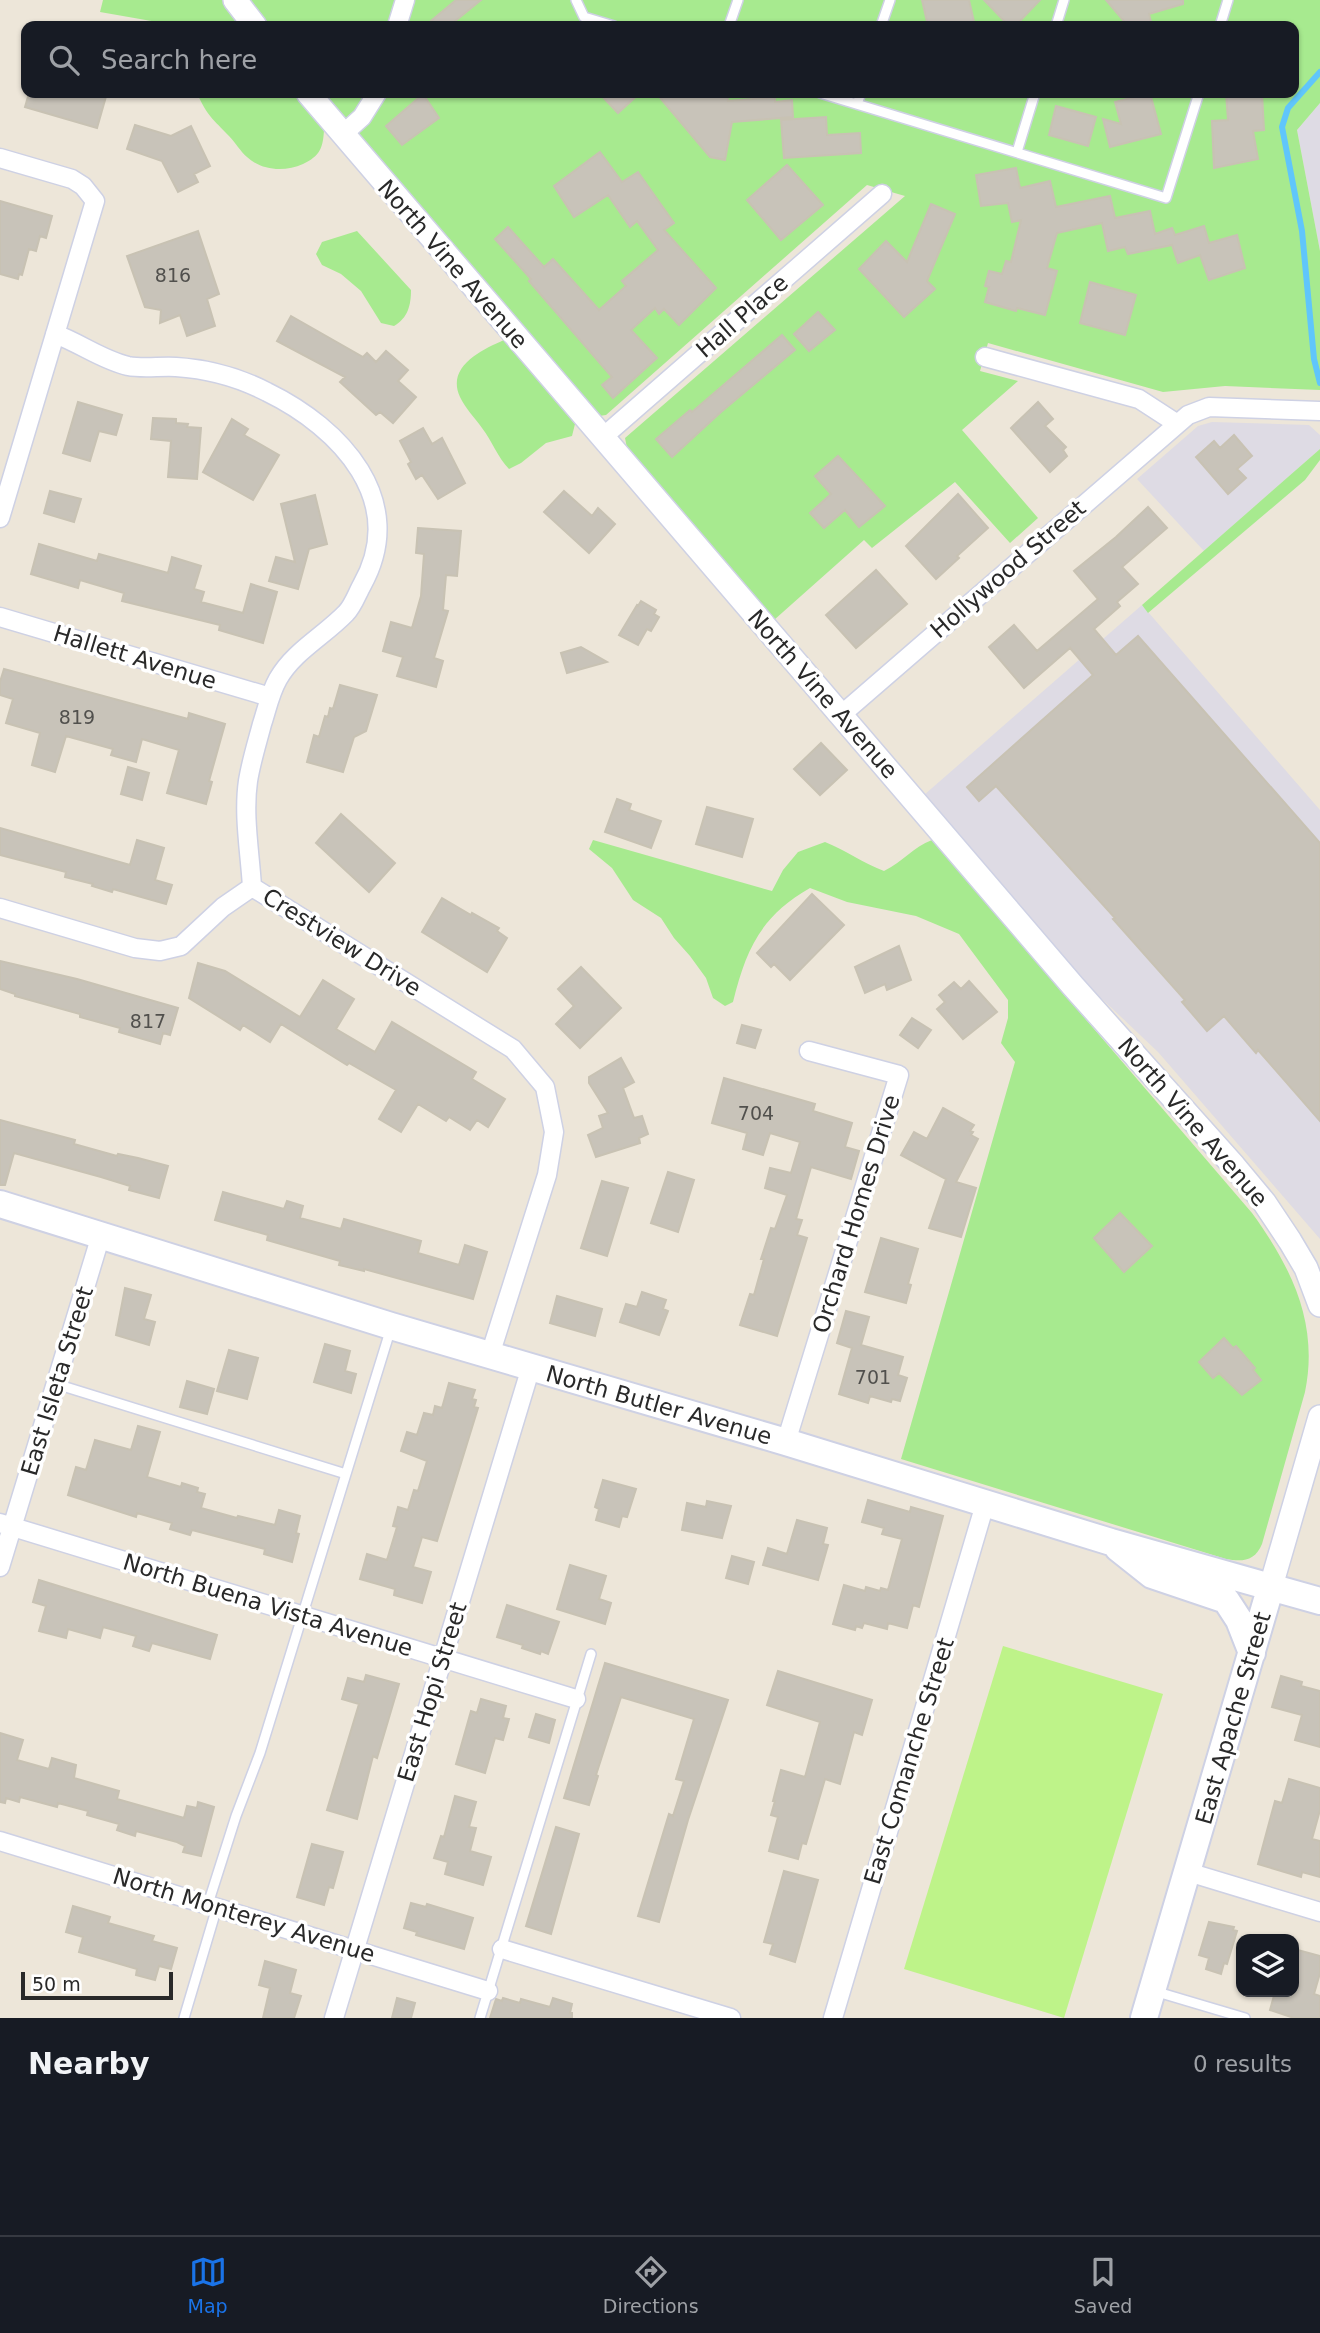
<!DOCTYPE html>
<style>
body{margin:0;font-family:"DejaVu Sans",sans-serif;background:#20242c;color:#f1f3f6}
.controls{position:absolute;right:21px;bottom:21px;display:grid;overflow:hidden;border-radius:14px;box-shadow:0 2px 5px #0004}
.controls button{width:63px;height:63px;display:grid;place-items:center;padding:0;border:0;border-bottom:2px solid #363941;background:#171b24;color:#f1f3f6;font:35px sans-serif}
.scale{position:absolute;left:21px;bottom:18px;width:152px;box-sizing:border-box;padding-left:7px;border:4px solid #292929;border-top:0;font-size:19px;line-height:24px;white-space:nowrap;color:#292929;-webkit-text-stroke:5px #fff;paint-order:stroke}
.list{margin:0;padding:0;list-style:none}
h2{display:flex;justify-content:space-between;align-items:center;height:91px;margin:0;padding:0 28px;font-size:30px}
h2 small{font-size:23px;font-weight:400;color:#9ea1a6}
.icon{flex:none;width:38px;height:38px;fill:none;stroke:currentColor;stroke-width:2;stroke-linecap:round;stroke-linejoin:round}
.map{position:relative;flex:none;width:1320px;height:2018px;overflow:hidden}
.search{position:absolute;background:#171b24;box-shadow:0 2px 5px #0004;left:21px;right:21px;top:21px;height:77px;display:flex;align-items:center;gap:18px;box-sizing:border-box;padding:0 24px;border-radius:14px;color:#9ea1a6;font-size:26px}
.sheet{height:217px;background:#171b24}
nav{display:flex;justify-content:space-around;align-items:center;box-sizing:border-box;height:98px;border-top:2px solid #363941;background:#171b24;font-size:19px;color:#9ea1a6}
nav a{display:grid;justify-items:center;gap:4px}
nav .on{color:#1a73e8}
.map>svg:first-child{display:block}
.industrial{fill:#dedbe4}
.green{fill:#a7ea8f}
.pitch{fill:#bef389}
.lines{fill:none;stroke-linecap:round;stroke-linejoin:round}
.stream{stroke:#60c6fb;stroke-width:6}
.building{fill:#c8c3b9;stroke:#c8c2b3;stroke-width:2}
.service-casing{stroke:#ced1e4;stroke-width:12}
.minor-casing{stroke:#ced1e4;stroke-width:21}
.tertiary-casing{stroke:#ced1e4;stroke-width:26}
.secondary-casing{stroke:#ced1e4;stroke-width:30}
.service{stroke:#fff;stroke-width:9}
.minor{stroke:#fff;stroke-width:18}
.tertiary{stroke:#fff;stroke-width:23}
.secondary{stroke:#fff;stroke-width:26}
.labels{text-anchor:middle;stroke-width:7;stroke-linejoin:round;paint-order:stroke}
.number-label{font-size:19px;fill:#51504d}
.street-label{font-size:23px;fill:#292929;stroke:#fff}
</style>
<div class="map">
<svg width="1320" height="2018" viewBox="0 0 1320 2018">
<rect width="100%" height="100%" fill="#ede6d9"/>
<path class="industrial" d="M1320,103v148l-23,-121z
M1212,422l97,3 11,10v14l-116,102 -67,-72 61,-53z
M1142,605l178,205v429l-162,-187 -58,-55 -33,-36 -143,-166z"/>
<path class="green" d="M103,0h119l21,26h-63l-80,-14z
M250,0h1070v103l-23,27 23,121v139l-95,-4 -62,6 -175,-49 -8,28 38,10 -56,49 76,88 -28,25 -55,-61 -83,66 -8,-8 -90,80 -147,-172 -2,-10 280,-242 -38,-11 -261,230 -7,1 -276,-323h971v-67h-1024z
M197,93h97l30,37c-1,18 -4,26 -21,34 -18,8 -41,7 -56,-7 -7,-6 -11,-14 -18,-21 -16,-17 -22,-20 -32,-43z
M357,231l54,59c0,15 -3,28 -17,36l-13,-3 -20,-32 -20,-17 -19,-9 -6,-11 6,-12z
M504,340l71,84 -3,12 -26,7 -25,20 -12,6c-11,-11 -17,-28 -27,-41 -7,-10 -17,-20 -22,-31 -14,-30 21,-47 44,-57z
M1320,449v11l-15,20 -157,133 -6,-8z
M593,840l179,51 11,-21 15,-18 27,-10c20,8 38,21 59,29 19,-9 29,-24 48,-31l320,373c40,55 67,111 53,179l-43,152c-7,17 -19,18 -36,15l-325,-100 114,-397 -14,-19 7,-25v-18l-49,-66 -43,-18 -69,-14 -37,-14c-49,28 -64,61 -77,114l-8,4 -12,-8 -7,-20 -16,-22 -16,-18 -13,-20 -28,-18 -21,-32 -23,-19z"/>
<path class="pitch" d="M1003,1646l160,48 -99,324 -160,-49z"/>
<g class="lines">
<path class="stream" d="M1320,72l-32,36 -6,19 20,104 12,128 6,24"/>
</g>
<path class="building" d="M456,0h25l-32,26h-24z
M922,0h47l5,22 -18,4h-28z
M984,0h56l-25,26h-6z
M1106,0h77v4l-34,10 3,12h-24z
M29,93h78l-10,35 -72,-21z
M599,93h41l-22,20z
M656,93h71l1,8 47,-4v5l17,-2 1,17 -61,5 -7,38 -15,-3z
M1150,93l11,41 -51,13 -7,-28 18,5 -6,-22z
M1226,93h36l2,37 -11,1 5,28 -44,9 -2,-47 16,-1z
M423,94l16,24 -37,27 -16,-19z
M1056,106l40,11 -8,29 -39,-11z
M826,117l1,18 33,-2 1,20 -77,5 -3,-38z
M135,125l36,11 20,-10 19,40 -16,8 4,8 -20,10 -16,-31 -35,-12z
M600,152l22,30 16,-10 36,51 -10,7 52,58 -37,37 -15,-16 -5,5 -4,-6 -24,22 26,28 -44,40 -11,-13 10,-8 -83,-96 2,-2 -36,-40 13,-12 36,40 9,-8 46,51 27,-24 -4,-5 36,-31 -21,-29 -7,6 -22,-32 -34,22 -20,-31z
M787,165l36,40 -42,35 -34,-40z
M1016,168l4,20 30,-7 6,26 54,-11 5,22 35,-7 5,23 17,-6 3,7 29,-9 5,17 28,-8 8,33 -36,12 -9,-25 -22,8 -6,-18 -44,9 -3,-7 -17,4 -6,-28 -45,10 -10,35 10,3 -12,44 -28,-7 -1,3 -31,-9 4,-15 -4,-1 4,-15 13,3 4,-13 5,1 10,-42 -9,2 -4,-19 -27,3 -5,-31z
M0,201l52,15 -6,22 -6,-2 -4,15 -7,-2 -7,26 -3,-1 -1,5 -18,-5z
M931,204l24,10 -28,67 8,8 -31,28 -45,-48 27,-28 21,21z
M198,231l21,63 -12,5 8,27 -28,10 -7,-21 -20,8 1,-13 -16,-3 -18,-51z
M1090,282l46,13 -11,40 -45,-12z
M818,312l17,18 -26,21 -15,-17z
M291,316l72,41 4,-4 9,9 10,-11 22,19 -10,11 18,16 -23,26 -13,-11 -4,3 -36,-33 5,-5 -68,-36z
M782,335l13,15 -74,62 -49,45 -16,-18 34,-29 2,2z
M78,402l44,13 -6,20 -17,-4 -9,30 -27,-8z
M1038,402l15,17 -8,7 21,21 -3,3 4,6 -17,16 -39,-44z
M153,418l23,1v4l12,1 -1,3 14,1 -4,51 -29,-2 3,-36 -20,-2z
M232,419l16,10 -4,6 35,20 -26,45 -50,-28z
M423,428l9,16 10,-6 23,45 -27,16 -16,-24 -6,4 -8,-15 3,-2 -11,-21z
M1234,435l18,21 -15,13 9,9 -18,16 -32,-37 18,-16 6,7z
M838,456l47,50 -26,21 -14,-17 -21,18 -14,-15 21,-19 -16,-18z
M50,491l31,8 -7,23 -30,-9z
M564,491l28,25 6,-8 17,16 -26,29 -45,-41z
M958,494l30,34 -31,28 2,2 -23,21 -30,-33z
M315,495l12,49 -18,5 -11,40 -29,-8 7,-24 19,5 -14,-58z
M1148,507l19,21 -45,39 16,17 -21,18 3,4 -26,23 22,26 22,-19 182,207v278l-62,-71 -2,3 -32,-37 -17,15 -25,-29 3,-2 -72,-81 2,-1 -119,-132 -17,15 -12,-14 126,-112 -23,-27 -46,40 -35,-41 25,-22 23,26 61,-52 -24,-28 42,-34z
M418,528l43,3 -4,45 -11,-1 -3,35 5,1 -14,47 9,3 -7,26 -39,-11 6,-19 -20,-6 8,-29 21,6 9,-32 3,-42 -8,-1z
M39,544l58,17 2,-7 69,19 4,-16 29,9 -7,23 10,3 -3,10 42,11 8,-29 26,8 -14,51 -44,-13 1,-5 -98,-24 2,-8 -44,-13 -2,8 -47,-14z
M876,570l31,34 -51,44 -30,-33z
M641,601l15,9 -2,4 5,3 -8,14 -4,-2 -9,16 -19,-10 18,-30 1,1z
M581,647l26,15 -40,11 -6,-20z
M4,669l184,50 1,-6 36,11 -16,57 3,1 -6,22 -39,-11 12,-43 -37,-11 -6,23 -25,-7 2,-6 -47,-13 -11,36 -23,-7 8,-32 -34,-10 7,-24 -13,-4v-13z
M340,685l37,10 -11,36 -12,6 -11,35 -36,-10 7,-27 5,2 6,-21 3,1 2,-9 3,1z
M821,743l26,27 -27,25 -26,-26z
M128,767l21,6 -7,27 -21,-6z
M617,799l14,5 -2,6 32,11 -10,27 -46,-16z
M707,807l46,12 -11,38 -46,-13z
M341,814l54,49 -26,29 -53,-49z
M0,828l130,37 7,-25 27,8 -9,32 17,5 -6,19 -53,-15 -1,3 -20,-6 1,-2 -28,-7 1,-5 -66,-17z
M812,894l32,31 -54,55 -16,-16 -3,3 -14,-14z
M442,898l29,17 1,-2 27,15 -2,3 10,7 -20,34 -65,-40z
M899,946l12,34 -24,10 -2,-6 -20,9 -10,-26z
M0,961l77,18 101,29 -8,27 -7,-2 -3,11 -41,-12 1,-4 -40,-11v-3l-65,-18v-2l-15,-5z
M198,963l27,8 75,46 23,-37 31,19 -18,30 39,23 17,-30 84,50 -4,7 33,20 -17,28 -11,-7 -7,10 -21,-13 -3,4 -28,-17 -17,28 -22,-13 17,-29 -47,-27 -2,2 -66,-41 -11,18 -27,-17 -3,5 -51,-32z
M581,967l40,41 -41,40 -24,-24 18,-18 -16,-17z
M969,981l28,31 -34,27 -26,-30 8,-7 -6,-7 15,-13 7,7z
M912,1018l19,12 -13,18 -18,-13z
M742,1025l19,5 -6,18 -18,-5z
M621,1058l13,24 -11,6 11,30 8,-2 6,18 -9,4 1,5 -44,14 -8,-22 15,-7 -4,-12 9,-3 -19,-30v-6z
M724,1078l91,26 -2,7 39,12 -7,24 14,4 -8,28 -40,-12 -15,52 6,1 -5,15 10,3 -30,98 -37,-11 10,-31 4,1 10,-36h-3l10,-31 4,1 12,-34 -22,-7 5,-20 21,5 9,-31 -30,-9 -7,22 -20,-6 4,-16 -35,-10z
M943,1108l31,17 -4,6 3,1 -2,3 7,4 -22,43 20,6 -15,49 -32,-9 17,-49 -45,-24 13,-23 13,7z
M0,1120l75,20 -1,4 43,12 1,-2 20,4 30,8 -9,32 -30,-8 1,-4 -29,-9 -87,-24 -9,32h-5z
M668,1172l26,8 -16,52 -27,-9z
M602,1181l26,7 -21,68 -26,-8z
M223,1192l61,17 3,-8 16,5 -3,12 41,11 3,-10 77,22 -3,12 41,12 6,-20 22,7 -14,47 -109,-30v2l-25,-6 1,-4 -73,-21 1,-5 -53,-15z
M1120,1213l32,33 -28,26 -30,-34z
M881,1238l37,11 -10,35 3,1 -5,18 -41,-11z
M125,1288l26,7 -7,24 11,3 -6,23 -33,-10z
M642,1292l24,8 -3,9 5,2 -9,24 -39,-13 6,-18 11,3z
M557,1296l45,13 -7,27 -45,-13z
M846,1311l23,6 -8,28 42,12 -5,18 9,3 -7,23 -8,-2 -1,3 -21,-6 -2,7 -29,-9 13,-46 -15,-5z
M1224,1338l9,10 3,-2 19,22 -2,2 8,10 -19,15 -23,-22 -6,5 -14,-16z
M325,1344l25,7 -5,20 11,3 -5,19 -37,-11z
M229,1350l29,8 -11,41 -30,-8z
M187,1381l27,8 -7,25 -27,-7z
M449,1383l26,7 -3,9 4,1 -2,7 4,1 -41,133 -15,-4 -9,30 18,5 -9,31 -28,-8 1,-6 -35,-10 7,-25 20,6 10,-33 -4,-1 5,-19 10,3 6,-20 4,1 9,-30 -26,-10 6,-19 10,3 7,-22 9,2 2,-9 7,2z
M138,1426l22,6 -13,45 34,10 1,-4 16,5 -1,4 8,2 -4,14 36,10 1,-2 37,9 4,-15 21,6 -4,17 3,1 -7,28 -28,-8 1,-5 -73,-19 -2,5 -20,-6 2,-6 -35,-10 -1,4 -68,-22 8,-28 10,3 9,-30 36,10z
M603,1480l33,9 -9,28 -5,-1 -3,11 -23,-7 3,-11 -4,-2z
M868,1500l42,12 1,-5 32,9 -24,91 -6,-2 -6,23 -19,-5 -1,6 -23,-6 -2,5 -6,-2 -1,4 -22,-6 11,-39 21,6 1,-4 14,4 1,-3 7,2 14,-51 -20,-5 2,-6 -22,-6z
M707,1501l24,5 -9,32 -40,-8 5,-27 19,4z
M797,1520l30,8 -4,16 5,1 -10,35 -55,-15 5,-17 19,6z
M732,1556l22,6 -6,22 -22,-6z
M570,1565l36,11 -7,23 12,4 -6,21 -48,-15z
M39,1580l178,55 -7,24 -58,-16 -3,8 -16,-5 3,-10 -33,-9 -3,11 -32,-9 -2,9 -27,-7 7,-25 -13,-4z
M507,1605l52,17 -11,32 -7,-3 -1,3 -18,-6 1,-3 -26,-8z
M605,1663l123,37 -40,120 -29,102 -21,-6 31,-102 4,2 11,-35 -8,-2 18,-60 -73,-22 -25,78 2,1 -9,29 -25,-7z
M778,1671l94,29 -10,35 -8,-3 -14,52 -15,-5 -19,65 -4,-1 -4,16 -29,-8 9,-34 -7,-2 4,-14h-2l8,-31 24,7 15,-55 -53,-17z
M366,1675l33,9 -22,74 -4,-2 -16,63 -30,-9 32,-106 -17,-5 6,-21 16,4z
M1281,1676l21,6 -1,4 19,5v56l-25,-7 7,-25 -30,-8z
M481,1699l25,7 -3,12 6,1 -6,21 -8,-2 -10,35 -29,-9 15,-53 6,2z
M536,1714l19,6 -6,23 -20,-6z
M0,1733l23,7 -6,20 32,9 3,-11 24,7 -2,13 45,13 -2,8 67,19 3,-12 10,2 1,-6 16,5 -13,49 -18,-4 2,-6 -8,-4 -41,-11 -1,5 -18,-6 2,-6 -32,-9 1,-4 -30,-8 -1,4 -37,-10 -1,5 -13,-4 -1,5 -5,-1z
M1289,1779l31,9v22l-8,29 8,2v36l-18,-5 -1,5 -43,-13 17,-63 7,2z
M455,1796l21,6 -7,25 7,1 -6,23 21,6 -8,28 -38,-11 3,-12 -14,-4 7,-22 3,1z
M556,1827l23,7 -28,100 -25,-8z
M312,1844l31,8 -10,36 -4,-1 -5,18 -27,-8z
M784,1871l34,9 -23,82 -25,-8 3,-10 -9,-2z
M411,1903l15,4 1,-3 46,14 -9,31 -48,-14 1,-3 -13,-4z
M73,1906l37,11 -2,6 46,13 -2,5 25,7 -6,21 -12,-3 -4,14 -19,-5 1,-6 -58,-17 4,-15 -17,-5z
M1209,1922l25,5 -1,3 4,1 -10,33 -3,-1 -3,11 -15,-5 3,-11 -10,-3z
M1294,1949l26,7v17l-6,21 6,2v22h-26l-24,-8 5,-18h19z
M265,1961l31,9 -6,23 11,3 -7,22h-31l7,-30 -11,-3z
M397,1998l18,5 -4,15h-19z
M503,1998l17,5 1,-4 29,8 3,-9 19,6 -2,9h2v5h-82l6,-19 6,2z"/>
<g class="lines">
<defs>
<path id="service" d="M576,0l8,17 30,9
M729,26l9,-26
M881,26l9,-26
M1056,26l8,-26
M1220,26l8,-26
M820,93l346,105 33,-105
M857,104l4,-11
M1017,152l18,-59
M56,1384l290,90
M208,1904l28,-88 24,-63 131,-425
M1154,1991l91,27
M184,2018l33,-111
M480,2018l111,-364"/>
<path id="minor" d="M397,26l8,-26
M342,135l20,-18 15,-24
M0,158l72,21 11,7 12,15
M55,334c25,9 47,26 73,32 15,3 32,0 48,1 32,2 62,10 91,25 74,36 142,109 95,193 -5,9 -9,21 -16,28 -22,23 -52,38 -68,66 -8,14 -11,30 -16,45 -5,19 -11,38 -14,57 -5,34 2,72 4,106
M985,357l154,42 37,24
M603,437l279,-243
M0,518l95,-317
M0,617l270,80
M841,715l347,-300 21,-8 111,4
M252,887l261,162 32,38 9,45 -7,43 -57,180
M0,908l135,40 25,3 21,-5 42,-39 29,-20
M786,1442l113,-367 -90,-24
M0,1523l576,176
M0,1567l101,-332
M0,1841l488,150
M1188,1872l132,40
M502,1949l229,69
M334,2018l197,-651
M833,2018l152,-514"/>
<path id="tertiary" d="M235,0l20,26
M308,93l765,893 161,180 30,36 26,39 16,27 14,37
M1271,1586l49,-169"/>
<path id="secondary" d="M0,1204l391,122 395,116 325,100 209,59
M1118,1548l34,27 74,25 13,20 13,33
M1144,2018l127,-432"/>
</defs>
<use href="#service" class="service-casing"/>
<use href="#minor" class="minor-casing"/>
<use href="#tertiary" class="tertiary-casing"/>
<use href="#secondary" class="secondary-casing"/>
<use href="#service" class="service"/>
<use href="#minor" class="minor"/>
<use href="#tertiary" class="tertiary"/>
<use href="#secondary" class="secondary"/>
</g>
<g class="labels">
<g class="number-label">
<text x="173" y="282">816</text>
<text x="77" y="724">819</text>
<text x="148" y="1028">817</text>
<text x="756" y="1120">704</text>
<text x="873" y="1384">701</text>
</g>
<g class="street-label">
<text transform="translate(453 264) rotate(49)" y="8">North Vine Avenue</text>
<text transform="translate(742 316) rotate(-41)" y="8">Hall Place</text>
<text transform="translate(1008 569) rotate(-41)" y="8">Hollywood Street</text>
<text transform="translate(135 657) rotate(17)" y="8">Hallett Avenue</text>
<text transform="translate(823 694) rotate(49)" y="8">North Vine Avenue</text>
<text transform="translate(342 942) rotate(32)" y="8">Crestview Drive</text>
<text transform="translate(1193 1122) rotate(49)" y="8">North Vine Avenue</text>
<text transform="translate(856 1214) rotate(-73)" y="8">Orchard Homes Drive</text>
<text transform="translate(57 1381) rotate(-73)" y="8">East Isleta Street</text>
<text transform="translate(659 1405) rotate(16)" y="8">North Butler Avenue</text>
<text transform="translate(268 1605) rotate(17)" y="8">North Buena Vista Avenue</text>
<text transform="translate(432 1692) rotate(-73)" y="8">East Hopi Street</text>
<text transform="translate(1233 1718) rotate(-74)" y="8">East Apache Street</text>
<text transform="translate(909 1761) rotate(-73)" y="8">East Comanche Street</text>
<text transform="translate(244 1915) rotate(17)" y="8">North Monterey Avenue</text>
</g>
</g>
</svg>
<div class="controls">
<button><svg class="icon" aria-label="layers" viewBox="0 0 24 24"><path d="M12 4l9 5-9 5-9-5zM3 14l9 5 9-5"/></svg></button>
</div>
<div class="scale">50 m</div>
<div class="search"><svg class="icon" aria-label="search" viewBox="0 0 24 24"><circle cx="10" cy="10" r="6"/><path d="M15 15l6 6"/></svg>Search here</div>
</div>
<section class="sheet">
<h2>Nearby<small>0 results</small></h2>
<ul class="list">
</ul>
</section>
<nav>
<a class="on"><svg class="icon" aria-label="map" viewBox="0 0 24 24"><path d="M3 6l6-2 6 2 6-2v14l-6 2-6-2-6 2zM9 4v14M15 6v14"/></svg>Map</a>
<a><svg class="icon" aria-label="directions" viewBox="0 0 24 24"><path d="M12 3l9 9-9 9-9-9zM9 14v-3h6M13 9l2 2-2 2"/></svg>Directions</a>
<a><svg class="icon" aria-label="saved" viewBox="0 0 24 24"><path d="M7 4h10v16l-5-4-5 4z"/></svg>Saved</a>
</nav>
